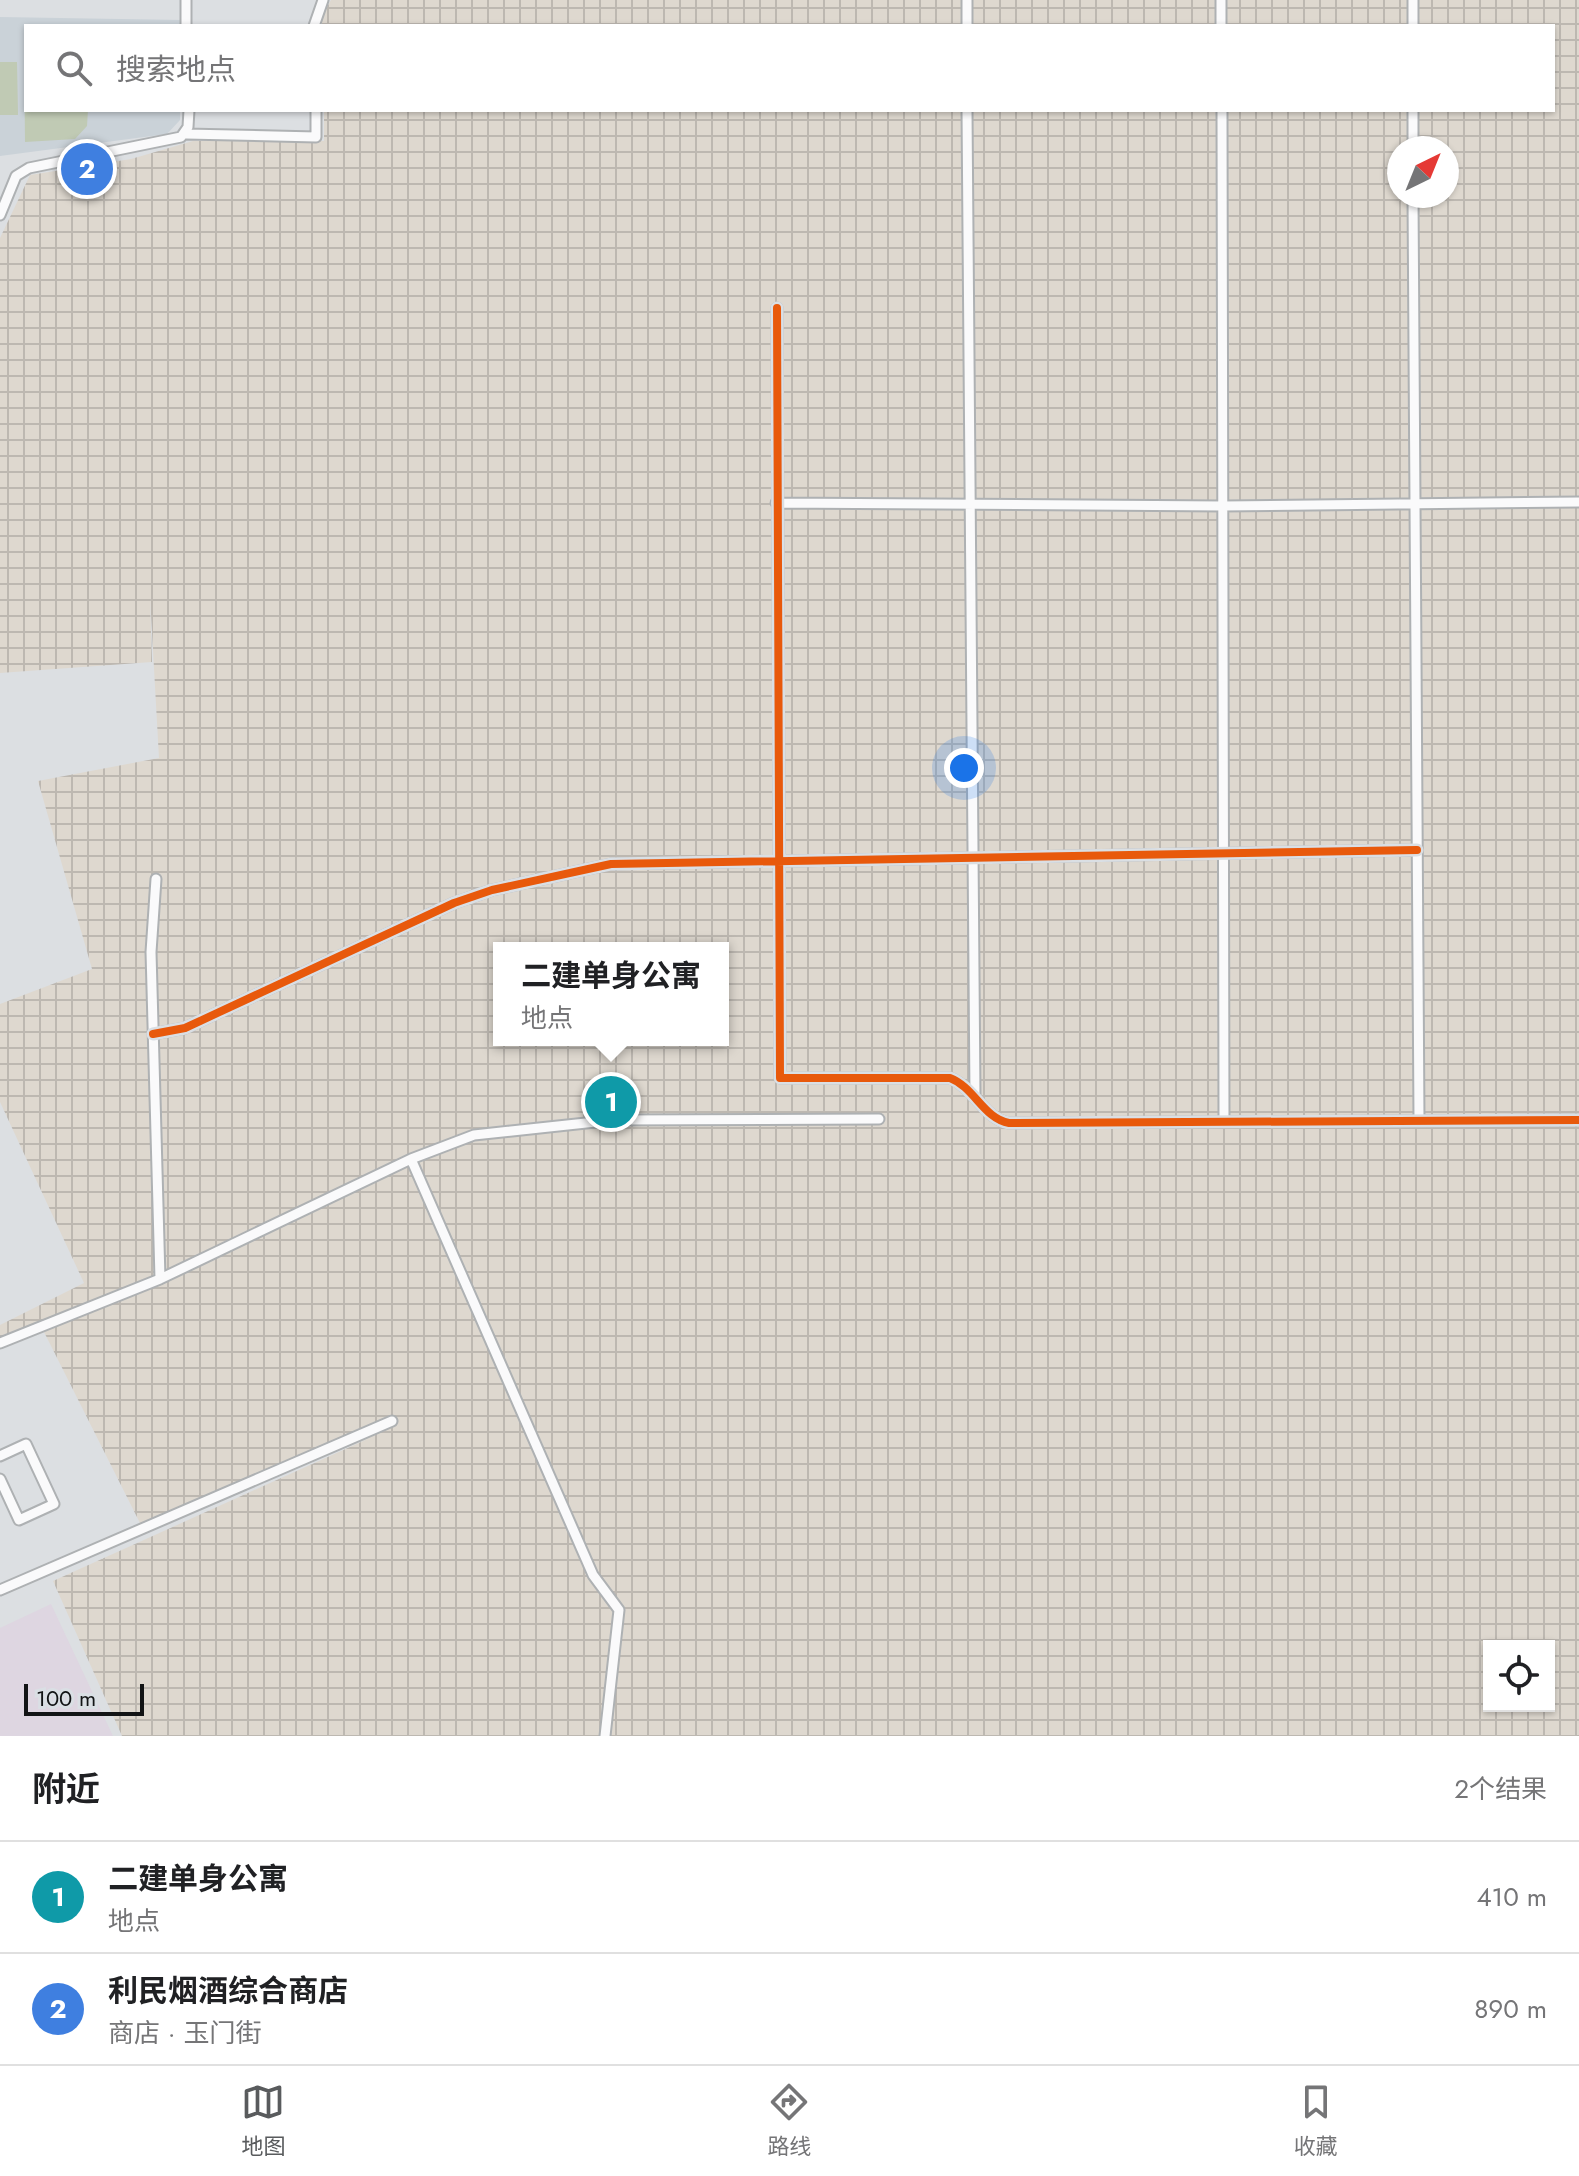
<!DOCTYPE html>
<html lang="zh">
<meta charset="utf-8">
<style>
body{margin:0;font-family:Jost,"Noto Sans SC",sans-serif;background:#f6f6f6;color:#202124}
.controls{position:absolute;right:24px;bottom:24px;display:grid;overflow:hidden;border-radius:0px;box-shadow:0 2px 6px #0004}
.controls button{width:72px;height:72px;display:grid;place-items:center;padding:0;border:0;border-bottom:2px solid #e0e0e0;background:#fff;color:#202124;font:40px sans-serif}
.compass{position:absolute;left:1387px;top:136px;width:72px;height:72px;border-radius:50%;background:#fff;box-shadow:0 2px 6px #0004;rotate:43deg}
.scale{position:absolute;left:24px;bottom:20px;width:120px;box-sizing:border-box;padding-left:8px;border:4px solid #121415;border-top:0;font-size:22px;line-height:28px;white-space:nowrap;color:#121415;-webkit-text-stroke:6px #dadfe4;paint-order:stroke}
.you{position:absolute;left:964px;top:768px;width:28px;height:28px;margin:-20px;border:6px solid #fff;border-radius:50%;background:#1a73e8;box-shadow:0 0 0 12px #1a73e833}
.badge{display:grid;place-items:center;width:52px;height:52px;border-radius:50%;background:#595b5d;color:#fff;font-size:26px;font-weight:700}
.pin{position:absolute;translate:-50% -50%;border:4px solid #fff;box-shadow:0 2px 8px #0006}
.popup{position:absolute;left:493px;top:942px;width:236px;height:104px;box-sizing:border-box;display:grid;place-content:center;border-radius:0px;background:#fff;filter:drop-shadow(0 2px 6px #0005);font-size:26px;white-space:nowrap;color:#757577}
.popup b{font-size:30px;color:#202124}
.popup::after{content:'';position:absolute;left:50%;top:100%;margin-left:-16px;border:16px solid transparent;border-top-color:#fff}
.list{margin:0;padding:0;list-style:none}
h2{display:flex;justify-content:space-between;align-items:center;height:104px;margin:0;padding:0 32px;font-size:34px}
h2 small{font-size:26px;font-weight:400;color:#757577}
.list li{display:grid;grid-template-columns:52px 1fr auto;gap:24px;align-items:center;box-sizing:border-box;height:112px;padding:0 32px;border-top:2px solid #e0e0e0}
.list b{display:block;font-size:30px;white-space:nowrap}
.list p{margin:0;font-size:26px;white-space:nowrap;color:#757577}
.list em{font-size:26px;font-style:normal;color:#757577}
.icon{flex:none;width:44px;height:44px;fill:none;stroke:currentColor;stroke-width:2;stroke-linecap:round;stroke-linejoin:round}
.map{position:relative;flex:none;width:1579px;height:1736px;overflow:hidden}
.search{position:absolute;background:#fff;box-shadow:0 2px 6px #0004;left:24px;right:24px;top:24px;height:88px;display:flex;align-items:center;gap:20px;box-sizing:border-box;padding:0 28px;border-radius:0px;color:#757577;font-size:30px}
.sheet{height:328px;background:#fff}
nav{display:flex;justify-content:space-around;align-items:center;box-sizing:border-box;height:112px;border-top:2px solid #e0e0e0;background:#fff;font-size:22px;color:#757577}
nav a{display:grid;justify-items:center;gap:4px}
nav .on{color:#595b5d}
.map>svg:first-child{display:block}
.commercial{fill:#ded6e1}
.industrial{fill:url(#industrial-grid);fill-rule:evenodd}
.built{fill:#cad2d8}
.pitch{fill:#c0cab4}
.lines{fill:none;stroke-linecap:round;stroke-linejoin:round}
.minor-casing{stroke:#aeb1b3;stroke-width:13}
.minor{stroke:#fafafb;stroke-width:9}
.cycleway-casing{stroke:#dadfe4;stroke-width:13}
.cycleway{stroke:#e8590c;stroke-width:8}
</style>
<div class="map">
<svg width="1579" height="1736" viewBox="0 0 1579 1736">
<defs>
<pattern id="industrial-grid" width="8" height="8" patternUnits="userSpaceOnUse" patternTransform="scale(2)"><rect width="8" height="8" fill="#ded8cf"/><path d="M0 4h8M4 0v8" fill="none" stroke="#bdb8b1"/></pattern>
</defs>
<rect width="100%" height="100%" fill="#dcdfe2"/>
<path class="commercial" d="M51,1604l62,132h-113v-108z"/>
<path class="industrial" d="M331,0h1248v1736h-1457l-69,-155 319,-144 -229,92 -104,-207 -39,16v-13l84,-42 -84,-181v-98l92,-35 -54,-188 121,-23 -9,-161 2,65 -152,11v-435l30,-63 101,-16 62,-18h131v-31h1229v-84h-1231v-10zM1399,148h48v48h-48zM499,948h224v92h-224zM1489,1646h60v60h-60z"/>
<path class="built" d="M0,17l181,3v6h-155v84h154v10l-13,14 -167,22z"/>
<path class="pitch" d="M24,46l2,64h62l-1,16 -12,13 -50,3z
M0,62h17l1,53h-18z"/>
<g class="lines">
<defs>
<path id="minor" d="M186,0v26
M1221,0v26
M1413,0v26
M314,26l9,-26
M967,26v-26
M967,110l8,987
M1222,110l2,1011
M1413,110v38
M186,134l130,3v-27
M1413,196l6,924
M0,215l16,-39 13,-8 152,-31 7,-10 1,-17
M777,308l3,770h170c24,9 34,41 59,45l570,-3
M776,503l447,3 356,-4
M156,879l-5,73 9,327
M153,1034l32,-6 269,-125 38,-13 119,-26 806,-14
M411,1159l182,416 26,35 -14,126
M0,1343l160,-64 251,-120 63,-24 140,-15 265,-1
M0,1456l26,-12 28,60 -35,16 -19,-41
M0,1590l392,-169"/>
</defs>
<use href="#minor" class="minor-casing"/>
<use href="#minor" class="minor"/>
<defs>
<path id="cycleway" d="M777,308l3,770h170c24,9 34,41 59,45l570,-3
M153,1034l32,-6 269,-125 38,-13 119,-26 806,-14"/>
</defs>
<use href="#cycleway" class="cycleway-casing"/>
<use href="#cycleway" class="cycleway"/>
</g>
</svg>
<div class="controls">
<button><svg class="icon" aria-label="locate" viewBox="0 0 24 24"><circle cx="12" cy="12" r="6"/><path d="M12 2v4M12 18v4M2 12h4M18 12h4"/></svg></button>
</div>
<svg class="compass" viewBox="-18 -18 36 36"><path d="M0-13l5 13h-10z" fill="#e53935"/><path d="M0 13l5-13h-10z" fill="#757577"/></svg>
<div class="scale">100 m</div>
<div class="you"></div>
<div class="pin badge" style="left:611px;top:1102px;background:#0f9aa8">1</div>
<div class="popup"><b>二建单身公寓</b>地点</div>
<div class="pin badge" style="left:87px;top:169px;background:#3f7fe0">2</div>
<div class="search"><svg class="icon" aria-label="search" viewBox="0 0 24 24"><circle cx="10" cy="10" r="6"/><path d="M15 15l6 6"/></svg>搜索地点</div>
</div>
<section class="sheet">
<h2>附近<small>2个结果</small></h2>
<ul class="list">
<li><span class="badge" style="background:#0f9aa8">1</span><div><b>二建单身公寓</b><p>地点</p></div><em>410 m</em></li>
<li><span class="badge" style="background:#3f7fe0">2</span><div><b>利民烟酒综合商店</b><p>商店 · 玉门街</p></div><em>890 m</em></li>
</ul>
</section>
<nav>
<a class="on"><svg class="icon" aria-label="map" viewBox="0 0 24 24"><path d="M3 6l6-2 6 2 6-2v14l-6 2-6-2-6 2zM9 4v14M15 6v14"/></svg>地图</a>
<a><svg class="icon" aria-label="directions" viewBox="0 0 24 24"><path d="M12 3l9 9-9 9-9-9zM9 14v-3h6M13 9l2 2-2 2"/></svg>路线</a>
<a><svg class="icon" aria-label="saved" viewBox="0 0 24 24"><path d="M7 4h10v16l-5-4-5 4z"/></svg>收藏</a>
</nav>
